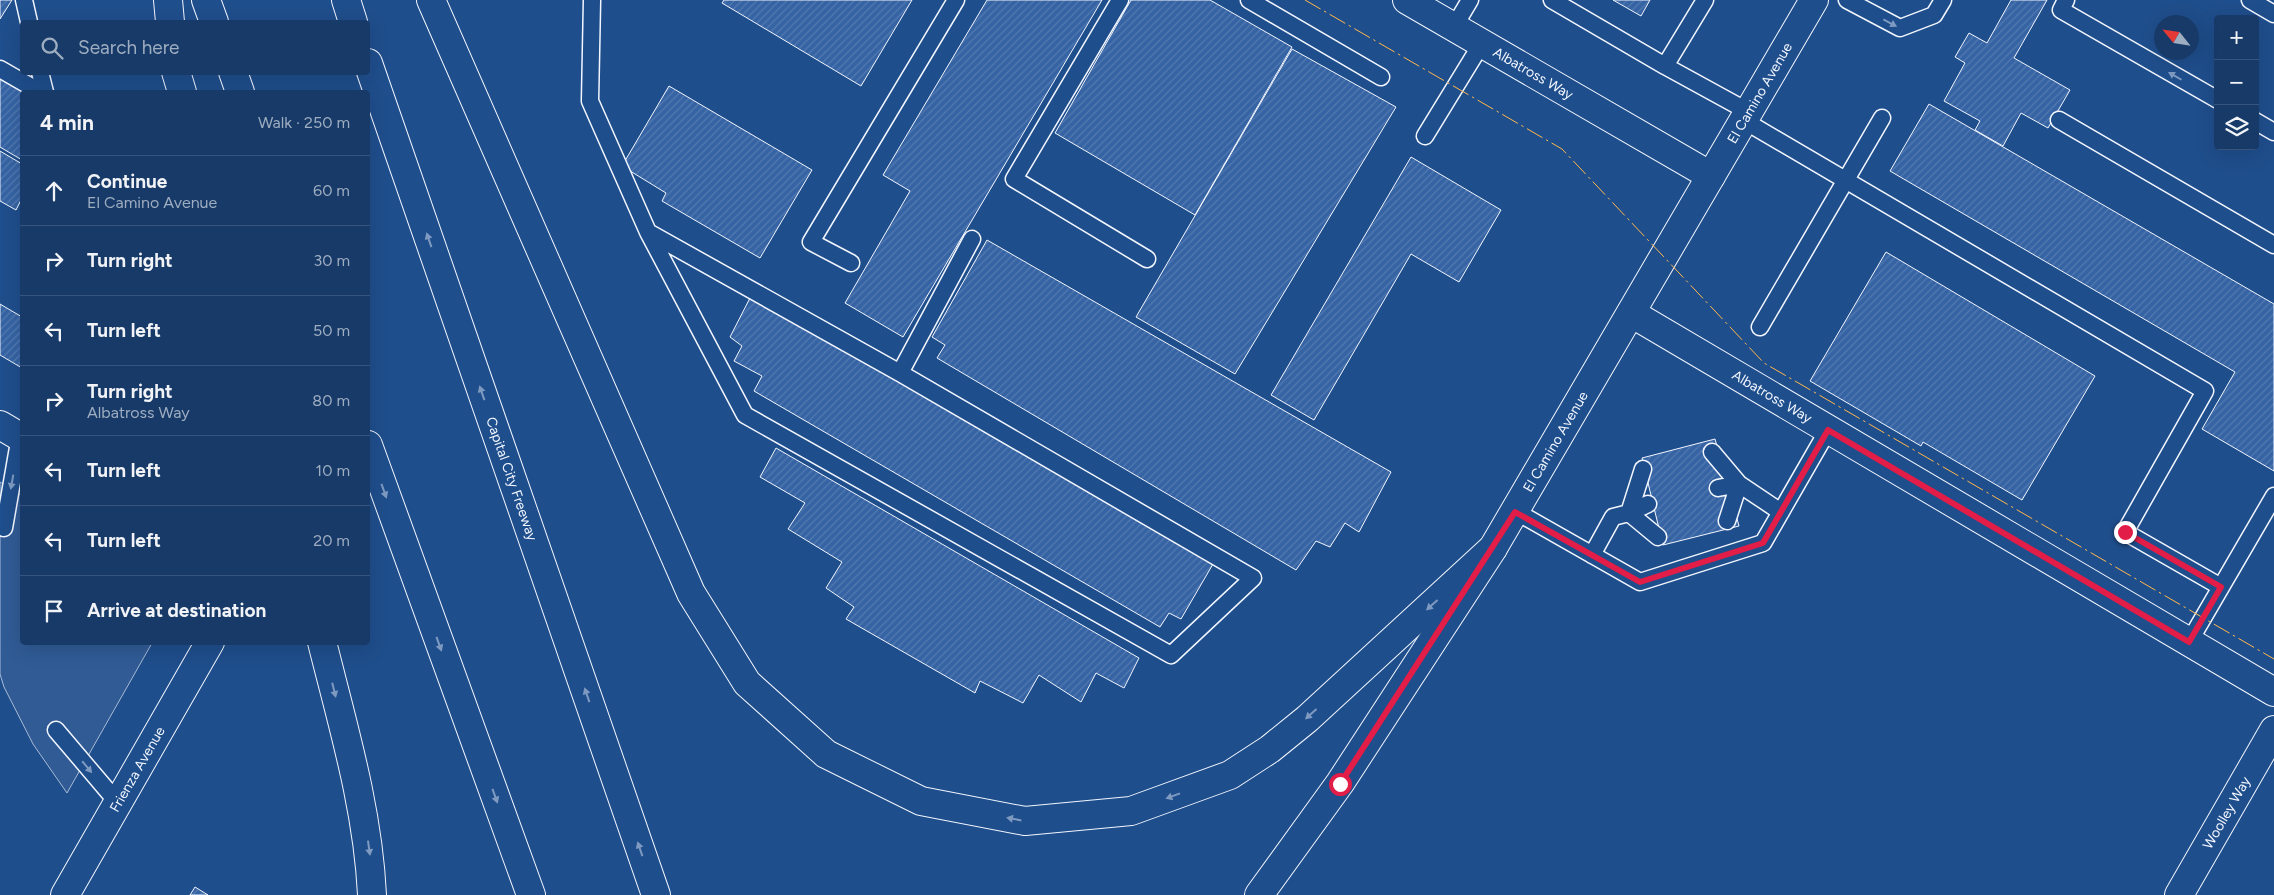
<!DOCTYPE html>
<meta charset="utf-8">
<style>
body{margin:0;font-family:Figtree,sans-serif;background:#20416f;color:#f1f3f6}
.controls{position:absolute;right:15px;top:15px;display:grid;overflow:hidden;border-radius:5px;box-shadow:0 5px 20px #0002}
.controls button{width:45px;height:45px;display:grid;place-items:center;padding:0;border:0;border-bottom:1px solid #36547d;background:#173a69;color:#f1f3f6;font:25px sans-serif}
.compass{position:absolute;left:2154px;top:15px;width:45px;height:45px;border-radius:50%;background:#173a69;box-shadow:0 5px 20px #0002;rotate:300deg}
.stop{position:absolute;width:15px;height:15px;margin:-11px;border:4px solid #e11d48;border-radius:50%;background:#fff}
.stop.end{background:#e11d48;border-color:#fff;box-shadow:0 1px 5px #0008}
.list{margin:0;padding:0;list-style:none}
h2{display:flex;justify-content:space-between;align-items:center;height:65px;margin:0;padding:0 20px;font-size:21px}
h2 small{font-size:16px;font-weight:400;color:#9eadc0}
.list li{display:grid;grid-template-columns:32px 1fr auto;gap:15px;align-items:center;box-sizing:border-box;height:70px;padding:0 20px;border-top:1px solid #36547d}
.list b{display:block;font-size:19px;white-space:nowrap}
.list p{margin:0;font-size:16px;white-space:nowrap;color:#9eadc0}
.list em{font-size:16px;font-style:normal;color:#9eadc0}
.icon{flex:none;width:28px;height:28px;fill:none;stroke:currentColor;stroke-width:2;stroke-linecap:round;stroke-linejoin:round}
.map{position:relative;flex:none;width:2274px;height:895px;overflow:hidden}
.search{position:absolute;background:#173a69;box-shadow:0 5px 20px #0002;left:20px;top:20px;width:350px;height:55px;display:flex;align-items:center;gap:12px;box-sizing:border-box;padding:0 18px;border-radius:5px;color:#9eadc0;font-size:19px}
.panel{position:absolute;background:#173a69;box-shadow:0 5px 20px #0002;left:20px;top:90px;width:350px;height:555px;border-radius:5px}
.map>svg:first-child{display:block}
.parking{fill:#305b95;stroke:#a8bbd7}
.building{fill:url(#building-hatch);stroke:#f2f6ff}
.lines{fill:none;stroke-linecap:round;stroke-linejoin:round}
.lane-casing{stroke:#f2f6ff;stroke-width:19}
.street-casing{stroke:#f2f6ff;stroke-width:30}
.secondary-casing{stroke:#f2f6ff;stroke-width:30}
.highway-casing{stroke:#f2f6ff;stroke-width:30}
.lane{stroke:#1f4e8c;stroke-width:16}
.street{stroke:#1f4e8c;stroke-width:28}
.secondary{stroke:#1f4e8c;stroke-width:28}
.highway{stroke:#1f4e8c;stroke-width:28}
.power{stroke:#ffb74d;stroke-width:1;stroke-dasharray:18 4 2.5 4;stroke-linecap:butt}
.oneway{fill:#7e9ac0}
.route{stroke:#e11d48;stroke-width:6}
.labels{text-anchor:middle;stroke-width:4;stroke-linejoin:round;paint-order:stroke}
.street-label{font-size:14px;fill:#f2f6ff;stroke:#1f4e8c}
</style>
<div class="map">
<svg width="2274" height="895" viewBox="0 0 2274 895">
<defs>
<pattern id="building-hatch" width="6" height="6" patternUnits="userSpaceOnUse" patternTransform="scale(1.25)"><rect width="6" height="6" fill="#3563a3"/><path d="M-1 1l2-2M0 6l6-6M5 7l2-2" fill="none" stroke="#537ab1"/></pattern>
</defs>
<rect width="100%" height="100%" fill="#1f4e8c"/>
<path class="parking" d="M0,482l22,14v146l130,1 -85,150 -34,-49 -29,-57 -4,-13z"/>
<path class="building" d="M0,0h12l-12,19z
M724,0h188l-51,86 -139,-83z
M987,0h115l-199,337 -58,-34 65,-112 -27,-16z
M1131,0h79l82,47 -97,168 -140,-82z
M1613,0h37l-9,16z
M2011,0h36l-33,58 56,32 -22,38 -27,-15 -18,33 -28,-16 5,-9 -36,-20 21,-38 -10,-6 14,-24 18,10z
M1292,49l104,58 -161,267 -99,-57z
M0,76l29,16h-7v68l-22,-13z
M669,86l143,84 -52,88 -98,-57 4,-8 -44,-27z
M1929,104l345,200v167l-72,-42 33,-57 -345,-201z
M0,151l22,13v34l-6,12 -16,-9z
M1411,157l90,53 -42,72 -48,-28 -97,166 -43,-25z
M987,240l404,232 -32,60 -14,-9 -15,24 -14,-6 -20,29 -359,-212 8,-13 -13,-8z
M1886,252l209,124 -73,124 -99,-58 -2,4 -111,-65z
M751,296l462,268 -32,55 -12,-6 -9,14 -406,-236 8,-15 -28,-15 8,-15 -12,-9z
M0,304l22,13v51l-22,-13z
M1715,439l24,87 -76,19 -21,-87z
M776,448l363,210 -15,30 -28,-15 -15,29 -42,-27 -16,28 -43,-22 -5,12 -129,-74 8,-12 -28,-19 16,-26 -54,-33 17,-26 -45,-26z
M195,887l13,8h-18z"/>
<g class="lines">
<defs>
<path id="lane" d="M24,0l5,22
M592,0l-2,101 58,131 97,183 426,240 82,-77 -353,-205 -252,-141
M1120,0l-106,179 133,80
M1249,0l132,77
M1552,0l113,66 40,-66
M1847,0l53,28 34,-13 9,-15
M2066,0l-5,10 157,90
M2250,0l24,14
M1454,27l16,-27
M1665,66l84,46
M0,69l40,23
M40,72l5,20
M1743,120l462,271 -80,141 96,55
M2059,120l215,125
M2255,121l19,11
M1425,136l57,-93
M851,263l-40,-21 145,-242
M1760,327l122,-209
M900,373l72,-134
M1712,452l27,32 -12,37
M1643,469l-14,44 19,-9
M1718,488l21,-4 42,28
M1515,511l125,71 123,-39 65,-113
M4,528l16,-92
M1592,555l21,-38 16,-4 29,24
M2189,642l85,-146
M56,730l62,73"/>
<g id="street">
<path id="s1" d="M1407,0l304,176"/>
<path id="s2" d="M1631,313l643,379"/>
<path d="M0,425l22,13"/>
<path id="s3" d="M65,895l145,-253"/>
<path id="s4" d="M2179,895l95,-165"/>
</g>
<g id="secondary">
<path id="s5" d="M1259,895l81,-112 153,-235 321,-548"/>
</g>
<g id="highway">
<path d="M168,0l2,22"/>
<path d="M206,0l8,22"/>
<path d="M346,0l7,22"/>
<path d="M431,0l260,593 56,90 79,71 95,47 104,20 106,-10 99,-36 40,-26 37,-30 186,-171"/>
<path id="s6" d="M368,63l288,832"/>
<path d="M176,72l6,20"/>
<path d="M233,72l7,20"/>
<path d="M368,445l163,450"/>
<path d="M322,642c21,84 46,167 50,253"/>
</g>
</defs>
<use href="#lane" class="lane-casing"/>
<use href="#street" class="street-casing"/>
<use href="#secondary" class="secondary-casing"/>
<use href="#highway" class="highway-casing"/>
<use href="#lane" class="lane"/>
<use href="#street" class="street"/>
<use href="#secondary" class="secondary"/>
<use href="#highway" class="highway"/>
<path class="power" d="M1305,0l257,149 202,214 510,296"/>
</g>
<defs><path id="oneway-solid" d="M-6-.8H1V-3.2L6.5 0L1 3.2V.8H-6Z" transform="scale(1.25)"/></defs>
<g class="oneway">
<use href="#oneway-solid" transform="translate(1890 23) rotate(28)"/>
<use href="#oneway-solid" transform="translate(2175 76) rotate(-150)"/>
<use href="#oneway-solid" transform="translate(429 240) rotate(-109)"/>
<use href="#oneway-solid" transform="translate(482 393) rotate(-109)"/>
<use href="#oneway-solid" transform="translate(12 482) rotate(100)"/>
<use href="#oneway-solid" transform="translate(384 491) rotate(70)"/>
<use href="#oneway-solid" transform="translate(1432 605) rotate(138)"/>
<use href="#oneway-solid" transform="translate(439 644) rotate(70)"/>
<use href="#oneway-solid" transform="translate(334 690) rotate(76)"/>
<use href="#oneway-solid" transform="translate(587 695) rotate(-109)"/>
<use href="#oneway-solid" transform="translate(1311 714) rotate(138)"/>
<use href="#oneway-solid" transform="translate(87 767) rotate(50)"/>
<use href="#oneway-solid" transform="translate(495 796) rotate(70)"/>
<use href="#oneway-solid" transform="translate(1173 796) rotate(160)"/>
<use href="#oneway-solid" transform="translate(1014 819) rotate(-169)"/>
<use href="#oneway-solid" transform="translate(369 848) rotate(82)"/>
<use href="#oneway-solid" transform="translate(640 849) rotate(-109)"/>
</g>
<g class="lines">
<path class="route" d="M1340,784l175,-272 125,70 123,-39 65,-113 361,212 32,-55 -96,-55"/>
</g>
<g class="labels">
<g class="street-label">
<text dy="5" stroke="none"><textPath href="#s1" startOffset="146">Albatross Way</textPath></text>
<text dy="5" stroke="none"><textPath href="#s5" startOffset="946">El Camino Avenue</textPath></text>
<text dy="5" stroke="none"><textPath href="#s2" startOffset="164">Albatross Way</textPath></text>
<text dy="5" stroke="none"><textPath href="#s5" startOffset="542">El Camino Avenue</textPath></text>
<text dy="5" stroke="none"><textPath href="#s6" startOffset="440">Capital City Freeway</textPath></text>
<text dy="5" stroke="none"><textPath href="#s3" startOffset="145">Frienza Avenue</textPath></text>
<text dy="5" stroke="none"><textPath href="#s4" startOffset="95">Woolley Way</textPath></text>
</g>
</g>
</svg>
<div class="controls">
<button>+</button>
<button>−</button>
<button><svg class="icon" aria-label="layers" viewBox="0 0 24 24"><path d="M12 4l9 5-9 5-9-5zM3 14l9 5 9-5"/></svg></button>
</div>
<svg class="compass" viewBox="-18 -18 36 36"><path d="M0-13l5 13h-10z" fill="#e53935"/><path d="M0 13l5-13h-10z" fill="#9eadc0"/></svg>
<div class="stop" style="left:1340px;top:784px"></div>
<div class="stop end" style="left:2125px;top:532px"></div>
<div class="search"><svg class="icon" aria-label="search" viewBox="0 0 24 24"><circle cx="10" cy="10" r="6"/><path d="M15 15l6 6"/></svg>Search here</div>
<section class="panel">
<h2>4 min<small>Walk · 250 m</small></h2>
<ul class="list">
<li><svg class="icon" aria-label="ahead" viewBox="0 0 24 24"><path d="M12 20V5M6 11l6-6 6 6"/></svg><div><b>Continue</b><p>El Camino Avenue</p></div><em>60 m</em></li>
<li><svg class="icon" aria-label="right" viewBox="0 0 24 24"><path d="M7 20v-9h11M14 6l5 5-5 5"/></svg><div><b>Turn right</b></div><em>30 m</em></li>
<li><svg class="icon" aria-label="left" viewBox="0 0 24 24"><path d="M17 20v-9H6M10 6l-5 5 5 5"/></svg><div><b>Turn left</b></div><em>50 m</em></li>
<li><svg class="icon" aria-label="right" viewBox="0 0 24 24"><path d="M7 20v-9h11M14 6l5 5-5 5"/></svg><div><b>Turn right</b><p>Albatross Way</p></div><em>80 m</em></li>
<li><svg class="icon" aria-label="left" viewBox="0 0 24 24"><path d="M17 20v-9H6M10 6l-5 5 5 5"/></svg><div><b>Turn left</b></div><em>10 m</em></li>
<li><svg class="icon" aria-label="left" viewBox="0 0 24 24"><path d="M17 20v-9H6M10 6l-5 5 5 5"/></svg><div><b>Turn left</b></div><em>20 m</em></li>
<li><svg class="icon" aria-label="arrive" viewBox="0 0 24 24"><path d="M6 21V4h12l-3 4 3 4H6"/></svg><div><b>Arrive at destination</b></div></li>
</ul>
</section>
</div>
